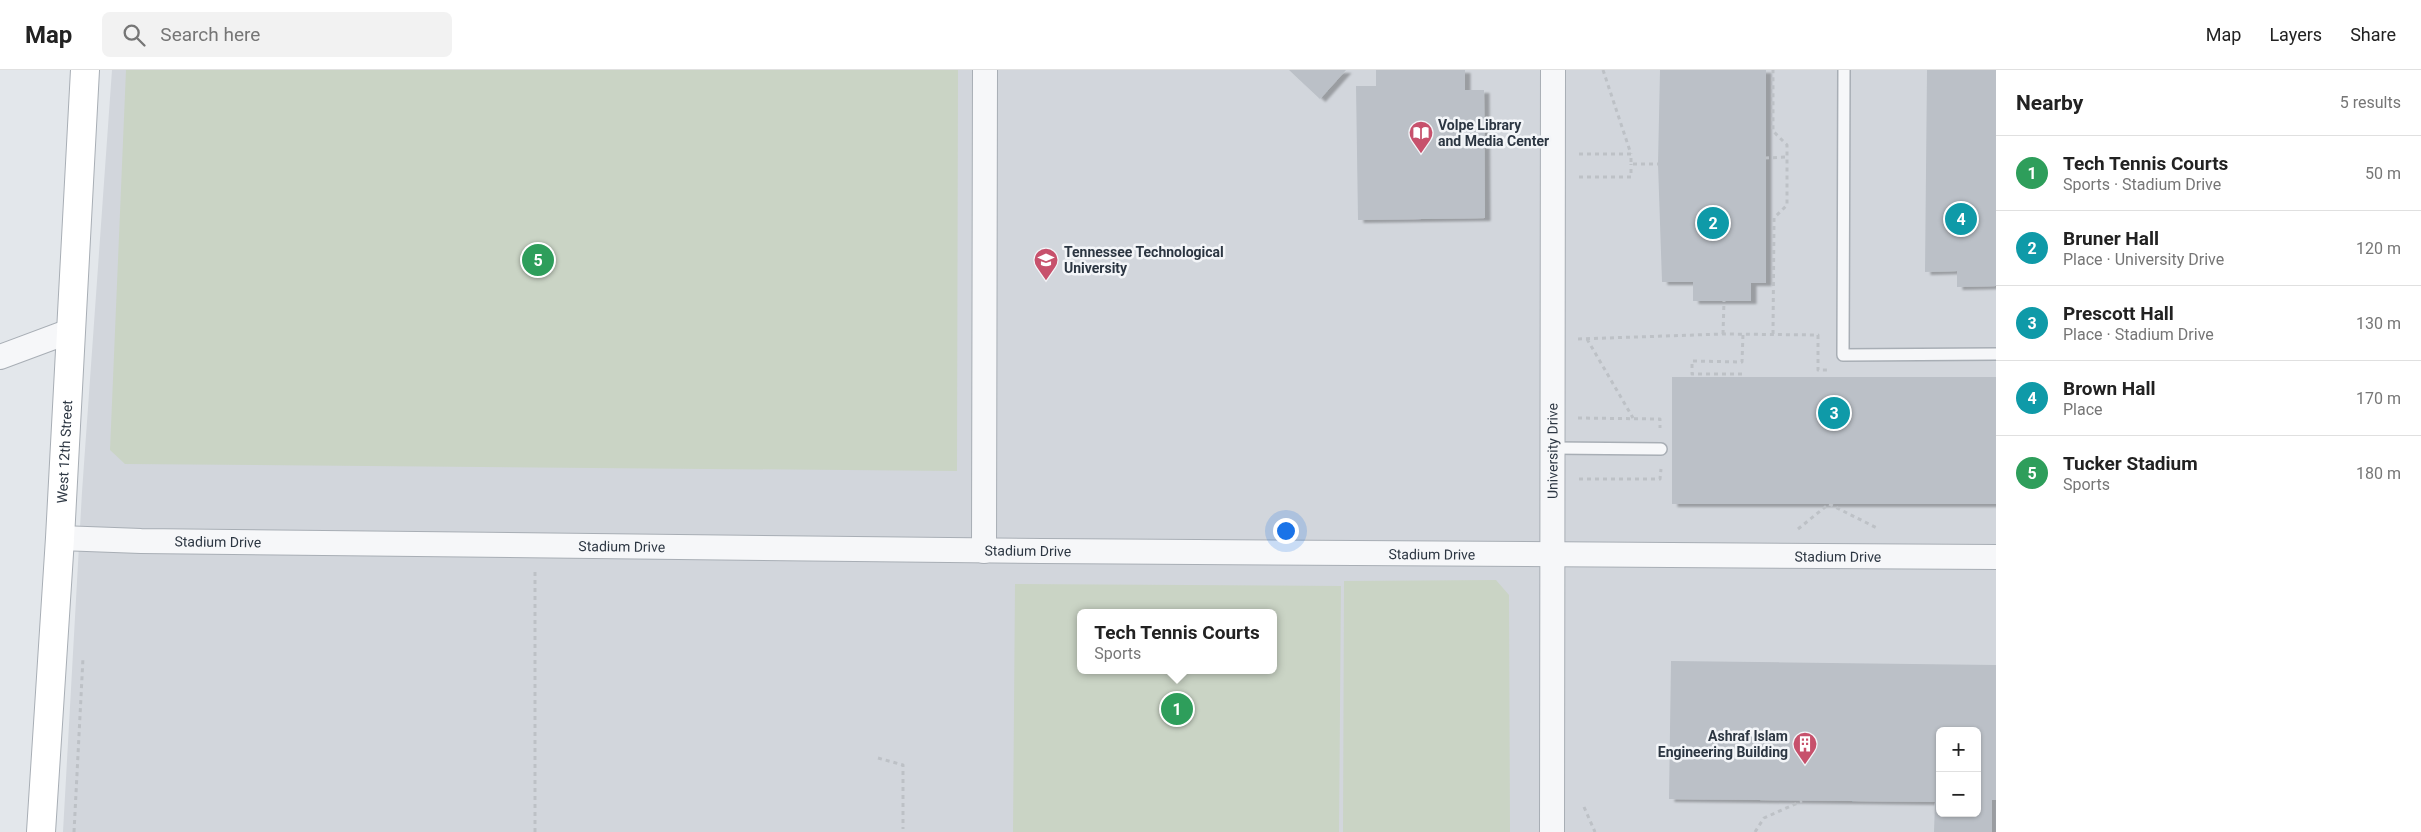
<!DOCTYPE html>
<meta charset="utf-8">
<style>
body{margin:0;font-family:Roboto,sans-serif;background:#f2f2f2;color:#222}
.controls{position:absolute;right:15px;bottom:15px;display:grid;overflow:hidden;border-radius:8px;box-shadow:0 1px 4px #0004}
.controls button{width:45px;height:45px;display:grid;place-items:center;padding:0;border:0;border-bottom:1px solid #e0e0e0;background:#fff;color:#222;font:25px sans-serif}
.you{position:absolute;left:1285px;top:460px;width:18px;height:18px;margin:-12px;border:4px solid #fff;border-radius:50%;background:#1a73e8;box-shadow:0 0 0 8px #1a73e833}
.badge{display:grid;place-items:center;width:32px;height:32px;border-radius:50%;background:#ea580c;color:#fff;font-size:16px;font-weight:700}
.pin{position:absolute;translate:-50% -50%;border:2px solid #fff;box-shadow:0 1px 5px #0006}
.popup{position:absolute;left:1077px;top:539px;width:200px;height:65px;box-sizing:border-box;display:grid;place-content:center;border-radius:8px;background:#fff;filter:drop-shadow(0 1px 4px #0005);font-size:16px;white-space:nowrap;color:#767676}
.popup b{font-size:19px;color:#222}
.popup::after{content:'';position:absolute;left:50%;top:100%;margin-left:-10px;border:10px solid transparent;border-top-color:#fff}
.list{margin:0;padding:0;list-style:none}
h2{display:flex;justify-content:space-between;align-items:center;height:65px;margin:0;padding:0 20px;font-size:21px}
h2 small{font-size:16px;font-weight:400;color:#767676}
.list li{display:grid;grid-template-columns:32px 1fr auto;gap:15px;align-items:center;box-sizing:border-box;height:75px;padding:0 20px;border-top:1px solid #e0e0e0}
.list b{display:block;font-size:19px;white-space:nowrap}
.list p{margin:0;font-size:16px;white-space:nowrap;color:#767676}
.list em{font-size:16px;font-style:normal;color:#767676}
.icon{flex:none;width:28px;height:28px;fill:none;stroke:currentColor;stroke-width:2;stroke-linecap:round;stroke-linejoin:round}
.map{position:relative;flex:none;width:1996px;height:762px;overflow:hidden}
header{display:flex;align-items:center;gap:30px;box-sizing:border-box;height:70px;padding:0 25px;background:#fff;border-bottom:1px solid #e0e0e0}
header strong{font-size:24px}
nav{display:flex;gap:28px;margin-inline-start:auto;font-size:18px}
.search{width:350px;height:45px;background:#f2f2f2;display:flex;align-items:center;gap:12px;box-sizing:border-box;padding:0 18px;border-radius:8px;color:#767676;font-size:19px}
main{display:flex}
aside{flex:1;background:#fff}
.map>svg:first-child{display:block}
.built{fill:#d2d6dc;fill-rule:evenodd}
.green{fill:#cad4c5;fill-rule:evenodd}
.building{fill:#bbc0c7;fill-rule:evenodd;filter:url(#shadow)}
.lines{fill:none;stroke-linecap:round;stroke-linejoin:round}
.lane-casing{stroke:#a8aeb5;stroke-width:14}
.street-casing{stroke:#a8aeb5;stroke-width:26}
.secondary-casing{stroke:#a8aeb5;stroke-width:30}
.path{stroke:#bdc1c6;stroke-width:3;stroke-dasharray:4 4;stroke-linecap:butt}
.lane{stroke:#f6f7f9;stroke-width:11}
.street{stroke:#f6f7f9;stroke-width:24}
.secondary{stroke:#fff;stroke-width:28}
.labels{text-anchor:middle;stroke-width:5;stroke-linejoin:round;paint-order:stroke}
.poi-label{font-size:14px;font-weight:bold;fill:#2c3642;stroke:#f3f5f8;text-anchor:start}
.street-label{font-size:14px;fill:#2c3642;stroke:#f3f5f8}
</style>
<header>
<strong>Map</strong>
<div class="search"><svg class="icon" aria-label="search" viewBox="0 0 24 24"><circle cx="10" cy="10" r="6"/><path d="M15 15l6 6"/></svg>Search here</div>
<nav><a>Map</a><a>Layers</a><a>Share</a></nav>
</header>
<main>
<div class="map">
<svg width="1996" height="762" viewBox="0 0 1996 762">
<defs>
<filter id="shadow"><feDropShadow dx="5.5" dy="3" stdDeviation="1" flood-color="#0004"/></filter>
</defs>
<rect width="100%" height="100%" fill="#e3e7eb"/>
<path class="built" d="M112,0h1884v762h-1933l19,-340zM1081,543h192v57h-192zM1940,661h37v82h-37z"/>
<path class="green" d="M126,0h832l-1,401 -832,-7 -15,-14z
M1496,510l13,15 1,237h-167l1,-251z
M1015,514l326,2 -2,246h-326zM1081,543h192v57h-192z"/>
<path class="building" d="M1289,0h57l-26,29z
M1376,0h89v20h19l1,128 -127,2 -2,-134h20z
M1660,0h106v213h-15v18h-58v-19h-31l-4,-118z
M1927,0h69v216l-39,1v-16l-32,1z
M1672,307h324v127h-324z
M1671,591l325,4v135h-4v32h-58l1,-30 -266,-3zM1940,661h37v82h-37z"/>
<g class="lines">
<defs>
<path id="lane" d="M1844,0l-1,285 153,-1
M1553,378l108,1"/>
<g id="street">
<path d="M0,287l70,-26"/>
<path id="s1" d="M60,468l81,3c618,7 1237,15 1855,16"/>
<path d="M984,481l1,-481"/>
<path id="s2" d="M1552,762l1,-762"/>
</g>
<g id="secondary">
<path id="s3" d="M41,762l19,-294 25,-468"/>
</g>
</defs>
<use href="#lane" class="lane-casing"/>
<use href="#street" class="street-casing"/>
<use href="#secondary" class="secondary-casing"/>
<path class="path" d="M1603,0l28,84
M1579,84h52v10h27
M1765,88l22,-1
M1579,107h52v-13
M1723,264l1,-33
M1773,264l1,-116 13,-13v-60l-14,-14v-61
M1578,269l145,-5 95,1v35h10
M1587,269l46,79
M1742,304h-50v-13l50,1 1,-28
M1578,348l82,1v9
M1579,409h81l1,-10
M1798,459l31,-25 50,25
M878,688l25,7v64
M1584,737l11,25
M74,762l9,-174
M535,762v-260
M1755,762l9,-14 38,-17"/>
<use href="#lane" class="lane"/>
<use href="#street" class="street"/>
<use href="#secondary" class="secondary"/>
</g>
<defs>
<symbol id="library-pin" viewBox="-11 -11 22 30"><path d="M0 17L-7.5 6A9.5 9.5 0 1 1 7.5 6Z" fill="#c7516c" stroke="#f3f5f8"/><path d="M-6-4Q-3-5.5-.7-3.5V5Q-3 3-6 4ZM6-4Q3-5.5 .7-3.5V5Q3 3 6 4Z" fill="#fff"/></symbol>
<symbol id="university-pin" viewBox="-11 -11 22 30"><path d="M0 17L-7.5 6A9.5 9.5 0 1 1 7.5 6Z" fill="#c7516c" stroke="#f3f5f8"/><path d="M0-5L7-2L0 1L-7-2ZM-4 1L0 2.5L4 1V4Q0 6-4 4Z" fill="#fff"/></symbol>
<symbol id="building-pin" viewBox="-11 -11 22 30"><path d="M0 17L-7.5 6A9.5 9.5 0 1 1 7.5 6Z" fill="#c7516c" stroke="#f3f5f8"/><path d="M-4-6H4V6H1V3H-1V6H-4ZM-2.5-4.3h1.7v1.8h-1.7ZM.8-4.3h1.7v1.8H.8ZM-2.5-1h1.7V.8h-1.7ZM.8-1h1.7V.8H.8Z" fill="#fff"/></symbol>
</defs>
<g fill-rule="evenodd">
<use href="#library-pin" x="1407" y="49" width="28" height="38"/>
<use href="#university-pin" x="1032" y="176" width="28" height="38"/>
<use href="#building-pin" x="1791" y="660" width="28" height="38"/>
</g>
<g class="labels">
<g class="poi-label">
<text x="1438" y="60">Volpe Library<tspan x="1438" dy="16">and Media Center</tspan></text>
<text x="1064" y="187">Tennessee Technological<tspan x="1064" dy="16">University</tspan></text>
<text x="1788" y="671" text-anchor="end">Ashraf Islam<tspan x="1788" dy="16">Engineering Building</tspan></text>
</g>
<g class="street-label">
<text dy="5" stroke="none"><textPath href="#s3" startOffset="381">West 12th Street</textPath></text>
<text dy="5" stroke="none"><textPath href="#s2" startOffset="381">University Drive</textPath></text>
<text dy="5" stroke="none"><textPath href="#s1" startOffset="158">Stadium Drive</textPath></text>
<text dy="5" stroke="none"><textPath href="#s1" startOffset="562">Stadium Drive</textPath></text>
<text dy="5" stroke="none"><textPath href="#s1" startOffset="968">Stadium Drive</textPath></text>
<text dy="5" stroke="none"><textPath href="#s1" startOffset="1372">Stadium Drive</textPath></text>
<text dy="5" stroke="none"><textPath href="#s1" startOffset="1778">Stadium Drive</textPath></text>
</g>
</g>
</svg>
<div class="controls">
<button>+</button>
<button>−</button>
</div>
<div class="you"></div>
<div class="pin badge" style="left:1177px;top:639px;background:#2e9e5b">1</div>
<div class="popup"><b>Tech Tennis Courts</b>Sports</div>
<div class="pin badge" style="left:1713px;top:153px;background:#0f9aa8">2</div>
<div class="pin badge" style="left:1834px;top:343px;background:#0f9aa8">3</div>
<div class="pin badge" style="left:1961px;top:149px;background:#0f9aa8">4</div>
<div class="pin badge" style="left:538px;top:190px;background:#2e9e5b">5</div>
</div>
<aside>
<h2>Nearby<small>5 results</small></h2>
<ul class="list">
<li><span class="badge" style="background:#2e9e5b">1</span><div><b>Tech Tennis Courts</b><p>Sports · Stadium Drive</p></div><em>50 m</em></li>
<li><span class="badge" style="background:#0f9aa8">2</span><div><b>Bruner Hall</b><p>Place · University Drive</p></div><em>120 m</em></li>
<li><span class="badge" style="background:#0f9aa8">3</span><div><b>Prescott Hall</b><p>Place · Stadium Drive</p></div><em>130 m</em></li>
<li><span class="badge" style="background:#0f9aa8">4</span><div><b>Brown Hall</b><p>Place</p></div><em>170 m</em></li>
<li><span class="badge" style="background:#2e9e5b">5</span><div><b>Tucker Stadium</b><p>Sports</p></div><em>180 m</em></li>
</ul>
</aside>
</main>
